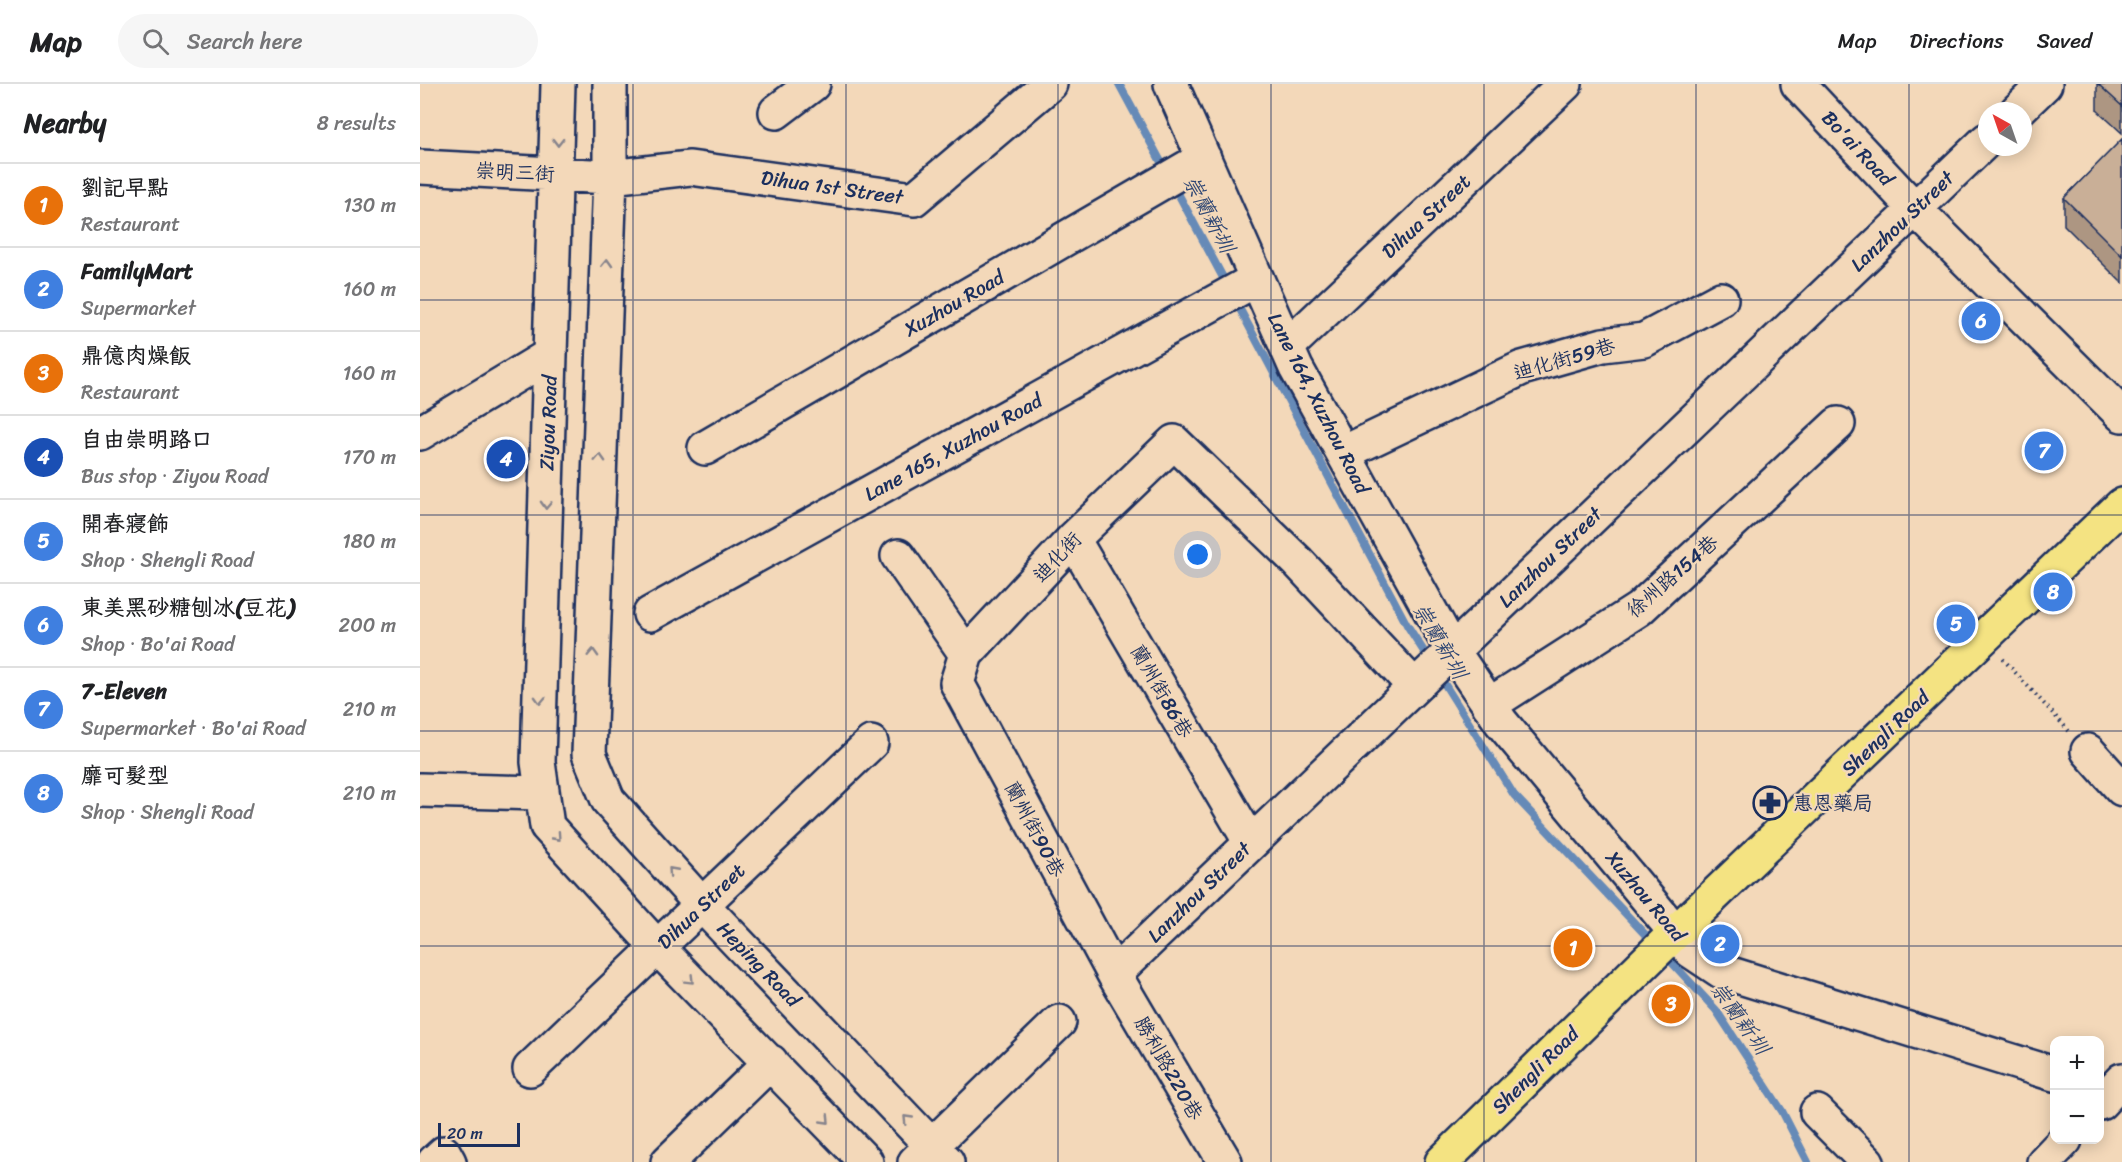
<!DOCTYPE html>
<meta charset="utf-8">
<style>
body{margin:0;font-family:Sriracha,"LXGW WenKai TC",sans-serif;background:#f6f6f6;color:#202124}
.controls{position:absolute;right:18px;bottom:18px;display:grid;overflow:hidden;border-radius:12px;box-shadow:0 3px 15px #0003}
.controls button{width:54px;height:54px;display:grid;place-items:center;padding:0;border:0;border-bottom:2px solid #e0e0e0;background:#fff;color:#202124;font:30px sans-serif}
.compass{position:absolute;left:1558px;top:18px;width:54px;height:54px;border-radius:50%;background:#fff;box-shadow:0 3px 15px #0003;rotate:320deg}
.scale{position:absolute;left:18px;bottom:15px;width:82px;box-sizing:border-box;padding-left:6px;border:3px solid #1b2f5e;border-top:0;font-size:16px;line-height:21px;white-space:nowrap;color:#1b2f5e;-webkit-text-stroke:4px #f3d8b9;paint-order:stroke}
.you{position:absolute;left:778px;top:471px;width:21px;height:21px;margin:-15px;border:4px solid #fff;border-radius:50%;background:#1a73e8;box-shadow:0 0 0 9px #1a73e833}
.badge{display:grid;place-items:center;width:39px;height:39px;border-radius:50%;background:#1a73e8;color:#fff;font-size:20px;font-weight:700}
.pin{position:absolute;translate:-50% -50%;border:3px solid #fff;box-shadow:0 2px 6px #0006}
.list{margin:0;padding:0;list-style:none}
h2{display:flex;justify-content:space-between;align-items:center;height:78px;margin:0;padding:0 24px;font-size:26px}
h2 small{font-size:20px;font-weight:400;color:#757577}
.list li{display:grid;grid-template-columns:39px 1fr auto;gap:18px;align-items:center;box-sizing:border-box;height:84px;padding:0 24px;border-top:2px solid #e0e0e0}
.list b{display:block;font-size:22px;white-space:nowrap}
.list p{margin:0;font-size:20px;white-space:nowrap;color:#757577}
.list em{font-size:20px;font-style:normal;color:#757577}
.icon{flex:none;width:33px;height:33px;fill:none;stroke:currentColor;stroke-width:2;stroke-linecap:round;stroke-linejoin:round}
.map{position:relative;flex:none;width:1702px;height:1078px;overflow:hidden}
header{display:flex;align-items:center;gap:36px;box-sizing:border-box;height:84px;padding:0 30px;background:#fff;border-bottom:2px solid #e0e0e0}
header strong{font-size:28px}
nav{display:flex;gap:33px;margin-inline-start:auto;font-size:21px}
.search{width:420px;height:54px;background:#f6f6f6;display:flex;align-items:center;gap:15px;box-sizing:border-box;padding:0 21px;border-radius:33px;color:#757577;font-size:22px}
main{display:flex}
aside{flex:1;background:#fff}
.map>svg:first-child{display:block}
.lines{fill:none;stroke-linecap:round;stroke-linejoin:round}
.stream{stroke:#668ab7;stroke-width:8}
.minor-casing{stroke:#1b2f5e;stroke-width:38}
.major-casing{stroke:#1b2f5e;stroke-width:38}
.path{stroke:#1b2f5e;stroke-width:4;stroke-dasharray:1.5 4.5;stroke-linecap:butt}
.minor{stroke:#f3d8b9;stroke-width:33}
.major{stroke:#f4e382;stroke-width:33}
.wall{fill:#ad9682;stroke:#1b2f5e;stroke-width:1.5}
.building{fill:#c9af97;stroke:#1b2f5e;stroke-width:1.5}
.oneway{stroke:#87848c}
.grid{fill:none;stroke:#1b2f5e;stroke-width:1.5;stroke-opacity:0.55}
.labels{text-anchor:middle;stroke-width:4.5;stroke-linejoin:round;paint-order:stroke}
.street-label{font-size:20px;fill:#1b2f5e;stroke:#f3d8b9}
.poi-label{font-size:20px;fill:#1b2f5e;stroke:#f3d8b9;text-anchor:start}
.water-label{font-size:21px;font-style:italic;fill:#2e4674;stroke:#f3d8b9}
</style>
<header>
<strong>Map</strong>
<div class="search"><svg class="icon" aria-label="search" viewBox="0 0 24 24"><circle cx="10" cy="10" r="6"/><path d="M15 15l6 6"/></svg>Search here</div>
<nav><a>Map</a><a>Directions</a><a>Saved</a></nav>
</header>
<main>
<aside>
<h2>Nearby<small>8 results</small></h2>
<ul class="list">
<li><span class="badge" style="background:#e8710a">1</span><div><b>劉記早點</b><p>Restaurant</p></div><em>130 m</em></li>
<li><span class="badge" style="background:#3f7fe0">2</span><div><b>FamilyMart</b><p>Supermarket</p></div><em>160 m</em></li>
<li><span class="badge" style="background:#e8710a">3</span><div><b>鼎億肉燥飯</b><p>Restaurant</p></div><em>160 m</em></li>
<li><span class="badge" style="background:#1a4fb4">4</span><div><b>自由崇明路口</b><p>Bus stop · Ziyou Road</p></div><em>170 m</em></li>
<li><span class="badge" style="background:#3f7fe0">5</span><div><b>開春寢飾</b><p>Shop · Shengli Road</p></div><em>180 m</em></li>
<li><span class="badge" style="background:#3f7fe0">6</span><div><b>東美黑砂糖刨冰(豆花)</b><p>Shop · Bo'ai Road</p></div><em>200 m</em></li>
<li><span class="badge" style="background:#3f7fe0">7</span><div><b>7-Eleven</b><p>Supermarket · Bo'ai Road</p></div><em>210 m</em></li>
<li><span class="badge" style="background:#3f7fe0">8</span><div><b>靡可髮型</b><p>Shop · Shengli Road</p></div><em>210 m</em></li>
</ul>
</aside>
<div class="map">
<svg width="1702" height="1078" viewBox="0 0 1702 1078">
<rect width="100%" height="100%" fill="#f3d8b9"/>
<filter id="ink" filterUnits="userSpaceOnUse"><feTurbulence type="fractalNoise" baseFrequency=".0167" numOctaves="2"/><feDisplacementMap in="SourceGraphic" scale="12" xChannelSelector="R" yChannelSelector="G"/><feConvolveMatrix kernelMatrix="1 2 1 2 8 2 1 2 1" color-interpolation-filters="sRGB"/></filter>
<g filter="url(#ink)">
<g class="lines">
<path class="stream" d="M699,0l48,89
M753,100l55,103
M814,214l173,327 23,36
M1017,588l77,123 141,150
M1244,870l52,56 66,101 26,51"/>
<defs>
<path id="minor" d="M138,0l-20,678 9,64 111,122 208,214
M190,0v93l-21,577 19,46 94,105 245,257
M751,0l125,284 156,282 49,72 190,229 30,20 333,103
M1378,0l117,125 207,206
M1597,27l28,-27
M356,28l37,-28
M0,83l190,10 80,-9 224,31 136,-115
M867,263l278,-263
M0,349l130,-78
M285,364l499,-290
M923,369l179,-85 81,-23 41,-5 77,-41
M653,455l178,304
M478,472l68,98
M230,530l607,-335
M1069,621l150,-96 199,-185
M1668,667l34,38
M0,706l122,3
M694,890l873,-834
M110,985l341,-326
M1680,1019l22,-23
M1397,1028l50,50
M14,1078l10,-9 5,9
M248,1078l103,-100
M495,1078l144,-140
M805,1078l-111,-188 -157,-291 9,-29 107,-115 101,-97 124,120 116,124
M1624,1078l21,-22"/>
<path id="major" d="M1022,1078l234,-230 446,-427"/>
</defs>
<use href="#minor" class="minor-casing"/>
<use href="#major" class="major-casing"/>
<path class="path" d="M1583,575l66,72"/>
<use href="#minor" class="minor"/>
<use href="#major" class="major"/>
</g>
<path class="wall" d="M1677,0h25v49l-25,-23z
M1702,55v144l-58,-58v-27z"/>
<path class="building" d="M1678,0h24v22z
M1702,55v117l-58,-58z"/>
<defs><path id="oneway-chevron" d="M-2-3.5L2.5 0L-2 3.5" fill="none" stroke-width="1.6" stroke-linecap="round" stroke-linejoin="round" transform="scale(1.5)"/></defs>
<g class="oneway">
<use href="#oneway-chevron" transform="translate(138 58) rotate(91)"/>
<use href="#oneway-chevron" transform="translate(187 179) rotate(-88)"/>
<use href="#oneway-chevron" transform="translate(180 374) rotate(-88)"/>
<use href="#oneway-chevron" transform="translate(126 421) rotate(92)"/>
<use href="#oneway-chevron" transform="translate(173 569) rotate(-88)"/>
<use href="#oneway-chevron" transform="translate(120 616) rotate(92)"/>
<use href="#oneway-chevron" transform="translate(137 753) rotate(48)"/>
<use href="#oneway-chevron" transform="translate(252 787) rotate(-132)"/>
<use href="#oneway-chevron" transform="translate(270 896) rotate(45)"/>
<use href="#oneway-chevron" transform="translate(487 1035) rotate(-134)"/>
<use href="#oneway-chevron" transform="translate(406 1036) rotate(46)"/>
</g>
</g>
<path class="grid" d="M213,0v1078M426,0v1078M638,0v1078M851,0v1078M1064,0v1078M1276,0v1078M1489,0v1078M0,216h1702M0,431h1702M0,647h1702M0,862h1702"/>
<defs>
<symbol id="pharmacy-ring" viewBox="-11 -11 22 22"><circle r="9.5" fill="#f3d8b9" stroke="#1b2f5e" stroke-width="1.5"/><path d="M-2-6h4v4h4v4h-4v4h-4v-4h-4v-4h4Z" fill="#1b2f5e"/></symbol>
</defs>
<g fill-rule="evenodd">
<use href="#pharmacy-ring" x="1331" y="700" width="38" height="38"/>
</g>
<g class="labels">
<g class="street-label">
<text transform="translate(1438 64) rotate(47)" y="7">Bo'ai Road</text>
<text transform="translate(95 88) rotate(3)" y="7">崇明三街</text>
<text transform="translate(412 103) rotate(8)" y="7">Dihua 1st Street</text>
<text transform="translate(1006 132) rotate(-43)" y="7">Dihua Street</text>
<text transform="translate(1482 137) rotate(-44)" y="7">Lanzhou Street</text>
<text transform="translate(534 219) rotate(-30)" y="7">Xuzhou Road</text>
<text transform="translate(1144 275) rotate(-16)" y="7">迪化街59巷</text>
<text transform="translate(899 319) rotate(63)" y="7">Lane 164, Xuzhou Road</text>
<text transform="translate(128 339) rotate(-88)" y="7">Ziyou Road</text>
<text transform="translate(533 363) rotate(-29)" y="7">Lane 165, Xuzhou Road</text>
<text transform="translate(637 473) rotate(-47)" y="7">迪化街</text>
<text transform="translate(1130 473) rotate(-44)" y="7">Lanzhou Street</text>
<text transform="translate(1252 492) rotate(-41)" y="7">徐州路154巷</text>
<text transform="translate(742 607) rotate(60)" y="7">蘭州街86巷</text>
<text transform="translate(1465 649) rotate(-44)" y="7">Shengli Road</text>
<text transform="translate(615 745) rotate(62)" y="7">蘭州街90巷</text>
<text transform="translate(779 808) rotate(-44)" y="7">Lanzhou Street</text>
<text transform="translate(1226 812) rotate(50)" y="7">Xuzhou Road</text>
<text transform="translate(281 822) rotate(-44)" y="7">Dihua Street</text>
<text transform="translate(339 880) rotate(46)" y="7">Heping Road</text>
<text transform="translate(749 984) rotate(60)" y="7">勝利路220巷</text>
<text transform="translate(1115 986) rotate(-45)" y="7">Shengli Road</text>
</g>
<g class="poi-label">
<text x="1373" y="726">惠恩藥局</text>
</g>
<g class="water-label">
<text transform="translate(789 130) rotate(62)" y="7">崇蘭新圳</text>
<text transform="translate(1020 557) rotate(59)" y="7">崇蘭新圳</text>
<text transform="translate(1320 934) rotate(54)" y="7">崇蘭新圳</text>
</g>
</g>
</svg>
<div class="controls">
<button>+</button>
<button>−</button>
</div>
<svg class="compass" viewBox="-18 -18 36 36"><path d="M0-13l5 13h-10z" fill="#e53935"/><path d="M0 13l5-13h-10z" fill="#757577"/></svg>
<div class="scale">20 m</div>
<div class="you"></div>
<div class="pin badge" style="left:1153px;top:864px;background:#e8710a">1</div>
<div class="pin badge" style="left:1300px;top:860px;background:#3f7fe0">2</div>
<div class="pin badge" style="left:1251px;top:920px;background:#e8710a">3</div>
<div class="pin badge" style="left:86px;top:375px;background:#1a4fb4">4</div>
<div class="pin badge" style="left:1536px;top:540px;background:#3f7fe0">5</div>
<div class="pin badge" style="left:1561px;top:237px;background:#3f7fe0">6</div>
<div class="pin badge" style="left:1624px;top:367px;background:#3f7fe0">7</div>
<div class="pin badge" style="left:1633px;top:508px;background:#3f7fe0">8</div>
</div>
</main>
